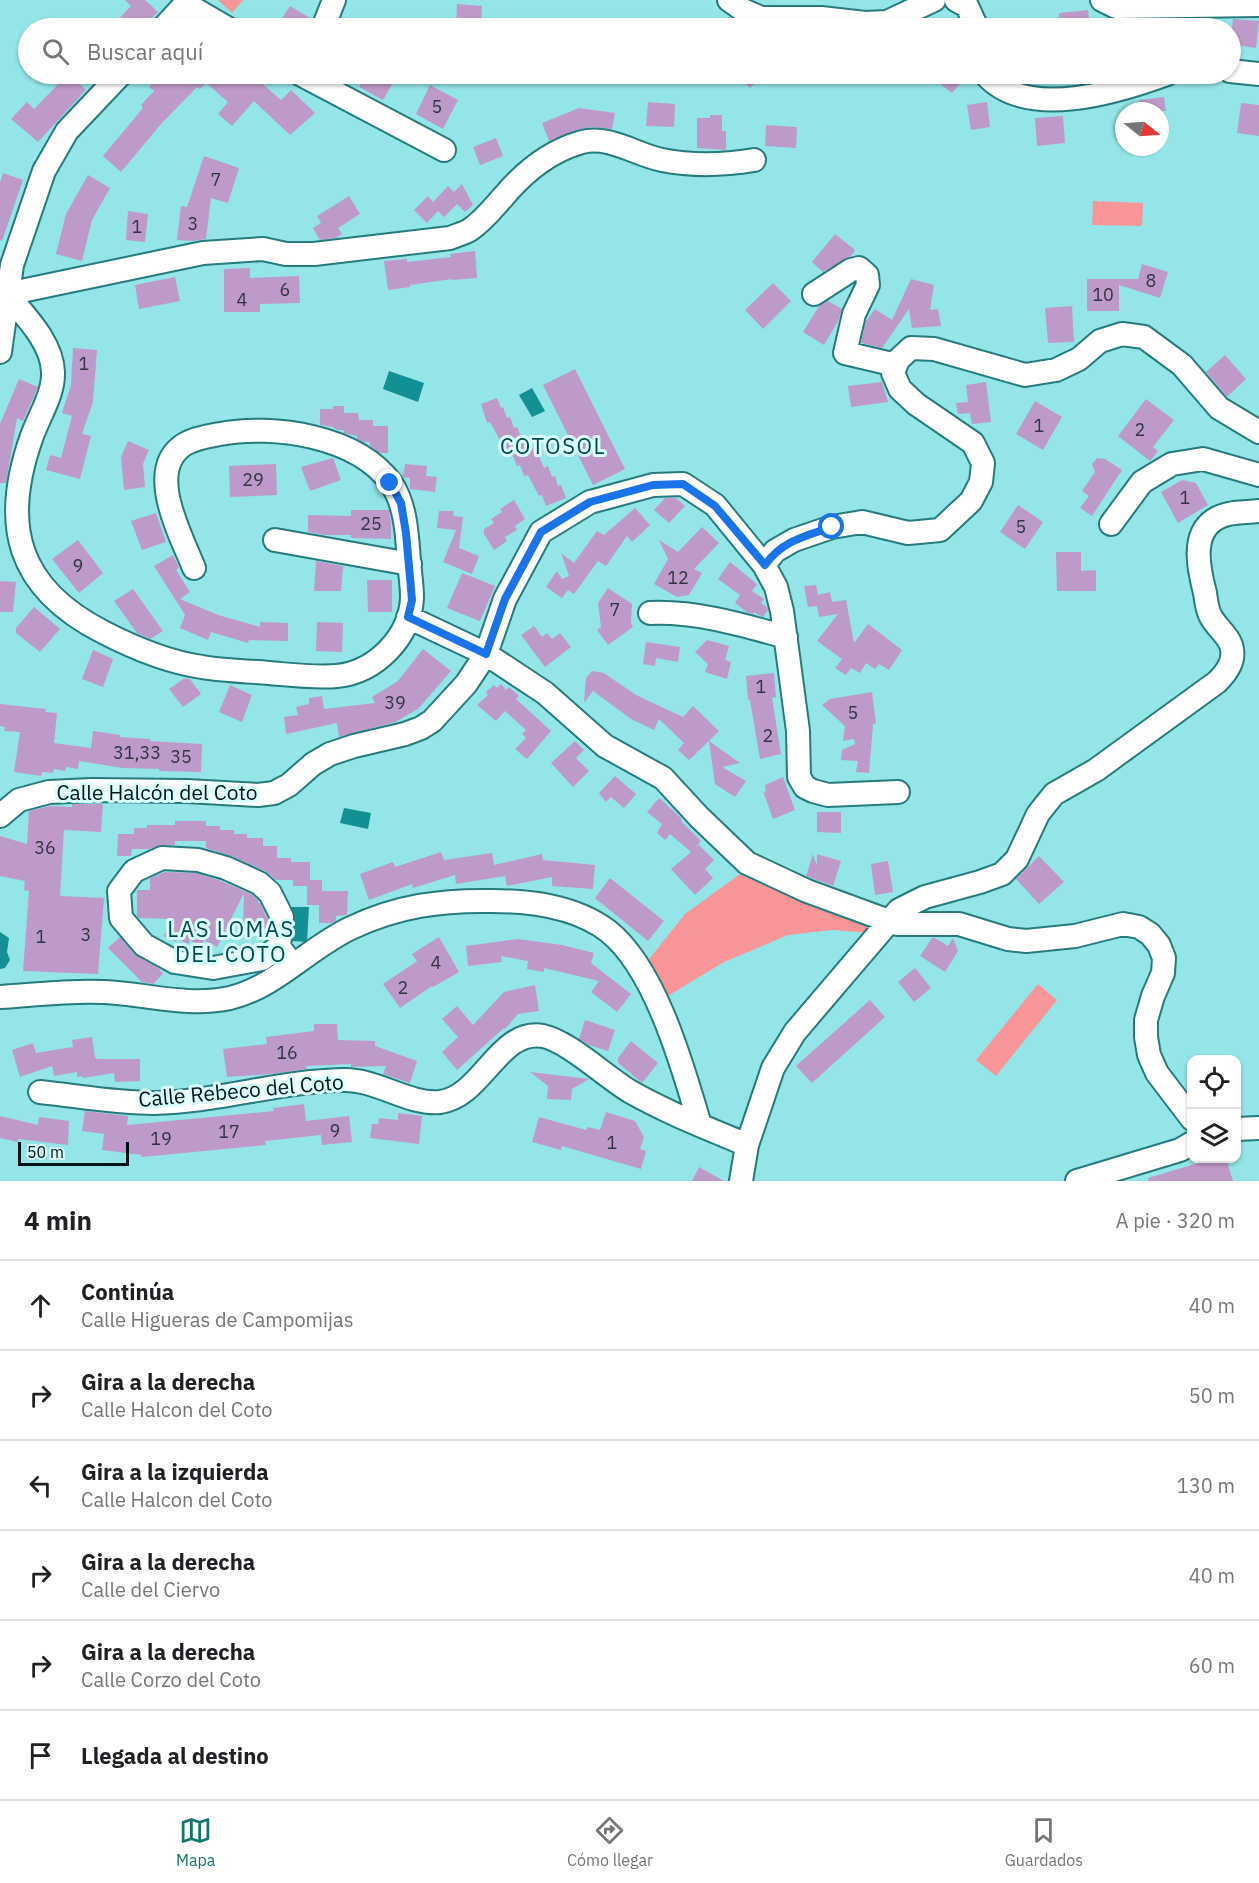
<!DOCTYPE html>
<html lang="es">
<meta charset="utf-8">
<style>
body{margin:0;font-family:"IBM Plex Sans",sans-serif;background:#f6f6f6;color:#202124}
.controls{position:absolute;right:18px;bottom:18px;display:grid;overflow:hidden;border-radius:12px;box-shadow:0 2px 4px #0004}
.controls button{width:54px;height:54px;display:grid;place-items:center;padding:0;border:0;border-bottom:2px solid #e0e0e0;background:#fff;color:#202124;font:30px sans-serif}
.compass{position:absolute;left:1115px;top:102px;width:54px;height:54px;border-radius:50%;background:#fff;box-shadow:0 2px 4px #0004;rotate:107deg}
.scale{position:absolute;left:18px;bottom:15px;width:111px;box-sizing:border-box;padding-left:6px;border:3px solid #001314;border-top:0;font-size:16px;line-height:21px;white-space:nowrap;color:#001314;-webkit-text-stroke:4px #d8fefe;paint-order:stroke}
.stop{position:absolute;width:18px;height:18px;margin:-14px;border:4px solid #1a73e8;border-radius:50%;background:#fff}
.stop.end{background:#1a73e8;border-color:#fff;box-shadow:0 2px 6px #0008}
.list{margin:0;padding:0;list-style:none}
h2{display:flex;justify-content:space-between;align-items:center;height:78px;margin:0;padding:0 24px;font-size:26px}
h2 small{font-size:20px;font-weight:400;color:#757577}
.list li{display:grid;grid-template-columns:39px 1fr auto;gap:18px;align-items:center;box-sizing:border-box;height:90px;padding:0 24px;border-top:2px solid #e0e0e0}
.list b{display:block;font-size:22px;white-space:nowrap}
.list p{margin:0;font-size:20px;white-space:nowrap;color:#757577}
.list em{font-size:20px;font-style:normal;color:#757577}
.icon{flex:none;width:33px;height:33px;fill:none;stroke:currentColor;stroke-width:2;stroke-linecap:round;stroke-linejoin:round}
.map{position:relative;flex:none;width:1259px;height:1181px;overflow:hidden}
.search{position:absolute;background:#fff;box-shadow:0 2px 4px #0004;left:18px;right:18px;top:18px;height:66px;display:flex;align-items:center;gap:15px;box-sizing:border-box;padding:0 21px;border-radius:33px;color:#757577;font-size:22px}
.sheet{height:618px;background:#fff}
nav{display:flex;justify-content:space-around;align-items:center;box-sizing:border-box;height:84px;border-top:2px solid #e0e0e0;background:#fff;font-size:16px;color:#757577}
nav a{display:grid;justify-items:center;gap:3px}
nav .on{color:#0f766e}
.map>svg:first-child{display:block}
.green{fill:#f89599}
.water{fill:#129094}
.building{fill:#be9aca}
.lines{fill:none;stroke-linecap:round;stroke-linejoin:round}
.minor-casing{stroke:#267b7d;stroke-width:26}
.minor{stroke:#fff;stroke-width:22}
.route{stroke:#1a73e8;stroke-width:8}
.labels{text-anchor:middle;stroke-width:6;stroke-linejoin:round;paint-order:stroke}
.number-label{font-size:18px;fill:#303542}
.street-label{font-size:21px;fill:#001314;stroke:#d8fefe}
.neighbourhood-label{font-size:22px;letter-spacing:1.5px;fill:#00494b;stroke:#d8fefe}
</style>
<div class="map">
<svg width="1259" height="1181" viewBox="0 0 1259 1181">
<rect width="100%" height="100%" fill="#94e5e7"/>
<path class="green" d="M218,0h25l-11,13z
M1093,201l50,2 -1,23 -50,-1z
M740,874l70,32 52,15 10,12 -40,-3 -44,5 -64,27 -58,35 -20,-34 39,-49z
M1038,984l19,16 -61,76 -20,-16z"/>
<path class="water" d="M389,371l35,12 -6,19 -35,-13z
M532,388l13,23 -13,6 -13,-22z
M344,808l27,5 -3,16 -28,-6z
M292,907h17l-2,35 -16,-1z
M0,932l9,6 -2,14 3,8 -5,8 -5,1z"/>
<path class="building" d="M125,0h20l13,12 -16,16h-32l21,-22z
M457,4l25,2 -1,22h-25z
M290,6l22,13 -5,9h-31z
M1088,10l2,18h-30l-1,-15z
M1233,19l26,2 -3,27 -26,-4z
M68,74l18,16 -48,52 -27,-23 16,-17 7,7z
M161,74h6l10,9 7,-8 -2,-1h69l30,26 10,-10 24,23 -25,22 -36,-34 -22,25 -14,-12 10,-12 -22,-19 -6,6 -3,-2 -36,37 -40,48 -18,-16 40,-48 -2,-3 13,-14 -5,-4z
M366,74h32l-15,26 -24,-13z
M735,74h29l-14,14z
M927,74h41l-16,19z
M430,85l28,15 -15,29 -27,-15z
M1164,97l2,14h-26l-1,-11z
M648,102l27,2 -1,23 -28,-1z
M987,102l3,25 -19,3 -4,-25z
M1241,103l18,2v31l-22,-3z
M579,108l36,5 -3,16 -19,-2 -13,2 -31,12 -7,-18z
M710,115h12v16h4v19l-29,-2v-30h13z
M1063,116l2,27 -28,3 -2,-28z
M766,125l31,2 -1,21 -31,-2z
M496,138l7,18 -23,9 -7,-18z
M204,156l35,12 -11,35 -17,-5 -5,41 -13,2 -16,-1 4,-34 6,1z
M3,173l20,7 -21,61 -2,-1v-57z
M88,175l22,13 -18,32 -10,41 -26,-7 10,-40z
M462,184l11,21 -8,7 -8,-8 -13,13 -6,-6 -11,12 -13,-13 14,-14 5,6 15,-16 6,6z
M349,196l11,18 -22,14 4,6 -6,4 -16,2 -7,-12 8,-5 -4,-7z
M128,211l20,3 -3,28 -19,-2z
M835,234l20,16 -4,6 -28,16 -11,-10z
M475,251l2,27 -25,2v-1l-42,6v2l-22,3 -4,-29 23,-2v3l44,-5 -1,-3z
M1142,264l26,8 -8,26 -41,-13v26h-32v-32h51z
M250,268v10l49,-2 1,27 -40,1v8h-36v-43z
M175,277l5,24 -41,8 -4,-24z
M911,279l23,6 -4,25 8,-1 3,17 -29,2 -3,-19 -27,39 -21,-5 5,-22 9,-12 17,11z
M773,283l18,18 -28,28 -18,-19z
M828,301l14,8 -4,12 -14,24 -21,-13 16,-26z
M1072,306l2,36 -26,1 -3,-35z
M73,348l24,2 -4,52 -11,32 9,2 -11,43 -34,-9 4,-15 11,3 11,-42 -10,-3 9,-28z
M1225,355l21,24 -19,18 -21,-25z
M575,369l50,100 -32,16 -50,-100z
M19,379l19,8 -15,34 -6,-3 -11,65h-6v-59z
M882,382l6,20 -37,5 -3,-21z
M986,382l5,40 -19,2 -2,-11 -12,1 -2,-11 12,-1 -2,-17z
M497,398l4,10 2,-1 4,11 3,-1 4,11 3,-1 5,12 3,-1 3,10 4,-1 4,11 3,-2 5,12 4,-2 4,11 3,-1 3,10 3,-1 5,13 -20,8 -4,-11 -3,1 -11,-21 -4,1 -4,-11 -3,1 -5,-12 -3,1 -5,-12 -2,1 -12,-22 -3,1 -6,-19z
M1146,399l28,21 -21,27 5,4 -8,10 -32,-25z
M1035,401l27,16 -19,33 -27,-16z
M333,406h11v7h14l1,7h14v6h15v27h-9l-9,-7v-4h-7l-6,-3v-3l-13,-3v-3h-7l-4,-3 -13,-2v-16h13z
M128,441l21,9 -6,14 2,23 -21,3 -3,-33z
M333,458l8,22 -31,11 -9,-24z
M1097,458l8,1 17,11 -30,46 -12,-8 9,-12 -7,-5 13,-19 -3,-8z
M276,464l1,31 -47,2 -1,-31z
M405,464l22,2 -1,10 11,1 -2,15 -25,-3v-11l-7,-1z
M1182,480l14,3 12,22 -30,18 -17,-31z
M665,498h11l9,8 -16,17 -15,-13z
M514,500l11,19 -10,7 2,4 -12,7 2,4 -13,9 -10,-16v-5l10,-6 -3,-4 11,-7 -2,-3z
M1018,505l25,17 -18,27 -25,-17z
M635,508l15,17 -18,17 -5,-6 -21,30 -8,-5 -24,33 -6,-4 -6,8 -16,-11 11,-16 5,8 7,-3 -8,-23 13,10 23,-32 7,4z
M351,510h38l2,12v17l-40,-1v-3h-26l-17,-3v-17l43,1z
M439,511h15l-1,5 10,1 -4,31 20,8 -7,18 -29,-12 13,-32 -19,-2z
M156,513l10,29 -24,8 -11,-29z
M702,527l17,16 -25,26 8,4 -13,22 -12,2 -23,-13 14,-25 -9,-19 19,12z
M78,540l25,33 -24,20 -27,-34z
M1056,552h25v19l15,-1v21h-39z
M173,555l6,13 -3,2 14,22 -10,7 38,16 42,12v-5l28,1v18l-39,-1 -1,3 -37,-11 -3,8 -28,-12 5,-13 -31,-49z
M316,561l27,5 -2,25h-27z
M730,562l27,22 -5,7 12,8 -3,4 6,4 1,3 -5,7 -9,-5 -1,2 -5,-1 -13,-10 5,-8 -22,-16z
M462,573l33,13 -15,35 -33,-13z
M367,580h25v32h-24z
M0,581l16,1 -3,30h-13z
M816,585l2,10 12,-3 2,10 14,-2 8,43 14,-19 34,26 -13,20 -10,-6 -4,5 -9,-6 -6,10 -9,-5 -5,7 -11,-7 7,-9 -25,-18 21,-27 -19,3 -2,-11 -9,1 -4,-21z
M608,588l24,16 -1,19 2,4 -25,18 -11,-15 4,-3 -3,-24z
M133,589l30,42 -13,8 -13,-6 -23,-32z
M34,607l26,22 -20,23 -24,-19v-5z
M317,622l26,1 -1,29 -26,-1z
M534,626l8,11 5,-4 5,6 8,-6 11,14 -26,20 -24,-32z
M707,640l22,6 -4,14 6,2 -4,17 -22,-7 3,-8 -13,-12z
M646,642l34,5 -2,15 -22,-4 -1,8 -12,-2z
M423,649l28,22 -33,38 -23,13 -56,15 -2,-14 -51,11 -2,-17 14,-2 -2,-8 13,-3v-6l13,-2 2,13 51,-6 -3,-6 26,-16z
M93,650l20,9 -10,28 -21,-8z
M592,671l12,2 32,22 47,22 10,-11 26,25 -10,10 31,22 -18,4 24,14 -11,16 -20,-13 -6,-43 -20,19 -11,-10 6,-7 -25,-24 -5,11 -23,-11 -38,-28 -9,12 2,-25z
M774,673l2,24 -4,1 9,56 -21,5 -10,-59h-2l-2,-24z
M185,678l5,1 11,15 -18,13 -14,-18z
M501,684l5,6 3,-3 10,9 -3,3 35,32 -24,28 -12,-10 11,-11 -4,-4 4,-4 -21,-19 -9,10 -19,-16 11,-10 -2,-3 8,-7 3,3z
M230,685l22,10 -10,27 -23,-10z
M872,692l4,31 -3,1 -4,49 -13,-1 2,-11 -17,-1 1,-10 13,-6 -1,-5 -11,2 2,-15 -23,-21 8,-6z
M0,704l46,5 -1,3 12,1 -3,30 37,5 2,-17 27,4v2l30,2v2l52,3 -1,28 -42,-1v-2l-36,-1 -44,-7 -1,8 -12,-2 -1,4 -11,-2 -1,4 -11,-1 -1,4 -27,-4 6,-40 -16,-1 1,-4 -5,-1z
M575,741l9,9 -8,8 13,13 -16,16 -22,-24z
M615,776l21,18 -12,14 -13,-11 -5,5 -7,-9z
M783,777l12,33 -22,9 -10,-28 3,2 -1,-8z
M659,798l23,21 -1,2 20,20 -6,7 4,-3 15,15 -9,9 8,9 -18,17 -24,-26 20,-17 -21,-18 -5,6 -8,-7 5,-9 -15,-12z
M72,804h31l-2,28 -37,-2 -4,66 44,2 -6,76 -75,-3 6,-80 -5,-1 1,-9 -25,-5v-40l27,8 2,-33 21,-5 22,1z
M817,812h24v21l-24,-1z
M175,821h31v5h14v4h14v4h13v4h16v8h14v12h14v4h19v18h12v11h26l-1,24 -11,1v5l-4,2h-13v-18h-12v-19h-14v-6h-17l-11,-9 -34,-15 -25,-8v-7h-31v4h-13l-13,4h-17l-1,7h-14l1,-22h16v-6h13v-3h28z
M441,852l3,8 48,-7 2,12 48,-11 1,6 52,5 -2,24 -41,-3v-9l-45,9 -2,-10 -49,8 -1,-9 -42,13 -1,-4 -43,16 -9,-26 33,-12 2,5z
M813,854l4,12v-12l24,7 -8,25 -27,-10z
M1039,856l25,26 -25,22 -23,-25z
M888,861l5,31 -18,3 -4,-31z
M165,872l31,1 25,8 30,13 7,6v3h2l8,17 -1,9h-9l1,6h-16l1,-42 -27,54 -13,-7 -3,6 -11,-6 -2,4 -11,-5 -1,3 -12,-6 8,-17 -33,-1 -2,-2v-26h13v-12z
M610,878l54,43 -16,20 -53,-43z
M120,937l14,17 24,14 5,6 -10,10 -11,-2 -34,-34z
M439,937l20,35 -26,15 -1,-1 -32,22 -17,-24 34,-23 -5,-7z
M932,938h3l13,8 5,-8 5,13 -13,21 -25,-16z
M518,939l44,6 32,8 -3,10 40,31 -14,18 -26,-20 8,-11 -55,-13v4l-17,-3 1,-8 -27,-5 1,6 -34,4 -2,-20z
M915,968l16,20 -17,14 -16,-20z
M535,985l4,26 -21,3 -13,15 -1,-1 -47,42 -15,-18 16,-15 -16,-18 15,-13 16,19 31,-33z
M870,1000l15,17 -73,66 -16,-17z
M585,1020l30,10 -7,21 -19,-6 -10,-6z
M314,1024h23l1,16 37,1v5l42,15 -7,22 -27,-9 3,-8 -35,1v-3l-45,2 1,3 -36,5 -44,3 -4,-28 44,-5 -1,-7 48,-6z
M92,1037l3,20 2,2h43v22l-25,1 -1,-9 -31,5v-2l-6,1v-5l-23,4 -2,-10 -32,11 -8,-27 21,-7 3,10 37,-6 -1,-7z
M631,1041l27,22 -16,20 -24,-20v-5z
M530,1072l59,7 -17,10 -1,11 -24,-1 1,-13z
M304,1104l2,17 43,-5 3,26 -30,3 -1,-10 -56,6 1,4 -124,12v-2l-40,-5 2,-16 -22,-3 3,-20 43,5 -1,9 147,-14 -1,-3z
M606,1112l29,9 9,16 -4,12 6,2 -5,18 -79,-23 -1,4 -29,-8 7,-25 47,13 2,-3 12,3z
M398,1113l24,3 -3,28 -49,-6 2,-14h6l1,-6 19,2z
M0,1116l38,9 1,-8 30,4 -1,24 -50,-6v3l-18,-4z
M1215,1158h11l7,23h-84l-1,-3z
M699,1167l25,14h-32z"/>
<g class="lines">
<defs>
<path id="minor" d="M729,0l14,10 18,8h60l44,5 22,-1 47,-22
M956,0l11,6 10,22
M1102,0l14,7 143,-2
M186,4l41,24
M163,28l26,-28
M323,28l11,-28
M1230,71l29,3
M300,74l144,76
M985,74c41,47 133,18 182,0
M814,294l37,-24 8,-2 8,7 1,10 -14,29 -9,39 51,12
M0,352l12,-87 32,-94 23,-40 54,-57
M1111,524l31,-42 30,-18 31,-5 56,16
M275,540l135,24
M764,565l11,-14 19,-11 38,-13 30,-5 46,11 32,-3 31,-29 10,-19 2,-19 -10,-20 -57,-39 -16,-15 -7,-16 5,-13 13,-12 23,1 91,26 31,-5 23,-11 21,-18 22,-7 22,3 38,28 37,43 40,24
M194,568c-13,-33 -50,-99 -9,-124 10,-6 24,-8 35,-10 54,-10 137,2 171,49 15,22 16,52 18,78 1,12 3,24 3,37 -2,39 -36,74 -75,78 -22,2 -45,-1 -68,-3 -22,-2 -45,-2 -67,-6 -35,-5 -68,-19 -99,-35 -86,-44 -103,-107 -71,-196 7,-20 22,-42 21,-64 -1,-30 -28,-56 -46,-78l196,-41 60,-4 23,5h28l136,-16c7,-3 16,-5 21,-9 13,-9 23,-22 33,-33 21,-25 46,-45 78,-54 28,-7 54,13 80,18 30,6 62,5 92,0
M650,613c46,-2 93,12 136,24
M408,617l78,37 59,39 60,53 58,32 36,39 48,46 60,28 90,33h62l49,15 18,2 49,-5 48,-12 16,3 11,7 9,11 5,13 -1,15 -10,23 -7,24v17l3,18 8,18 35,46
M0,816l19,-16 30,-8 43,-2 95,1 71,4 16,-2 15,-8 24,-21 17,-10 24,-8 51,-12 16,-6 11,-7 34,-37 20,-30 19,-55 36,-67 49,-30 63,-17 30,-1 32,21 49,60 12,22 6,24 16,120 1,46 6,10 8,4 15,4 70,-3
M279,947l-17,12 -49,9 -38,-6 -31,-17 -23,-27 -2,-27 15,-20 28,-13 36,2 28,8 33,15 11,10 12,24 -3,30 13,17
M0,997c34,-2 70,-7 104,-5 43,2 83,15 126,6 44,-10 80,-51 121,-70 46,-22 90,-28 141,-27 39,0 83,5 116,30 48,38 75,137 92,194
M40,1092c38,4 76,11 114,11 63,-1 126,-22 189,-23 34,-1 65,25 97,22 42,-5 59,-74 103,-66 25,5 64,42 88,56 37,21 76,36 116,53
M1236,1129l23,-1
M741,1181l6,-36 26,-77 22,-36 104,-122 26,-13 55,-15 22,-8 15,-15 21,-45 16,-20 42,-24 121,-88c10,-10 19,-22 14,-37 -4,-11 -16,-19 -21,-30 -3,-6 -4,-15 -5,-22 -6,-23 -14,-58 9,-73 13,-9 30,-7 45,-9
M1077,1181l103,-31 12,-7"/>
</defs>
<use href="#minor" class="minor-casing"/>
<use href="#minor" class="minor"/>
</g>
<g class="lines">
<path class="route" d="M390,483l11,20 5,30 6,67 -4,17 78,37 19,-55 36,-67 49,-30 63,-17 30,-1 32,22 50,59c17,-24 40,-29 67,-38"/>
</g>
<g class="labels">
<g class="number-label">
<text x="437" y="113">5</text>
<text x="216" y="186">7</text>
<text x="193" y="230">3</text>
<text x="137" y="233">1</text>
<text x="1151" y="287">8</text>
<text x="285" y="296">6</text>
<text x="1103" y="301">10</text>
<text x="242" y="306">4</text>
<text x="84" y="370">1</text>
<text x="1039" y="432">1</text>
<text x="1140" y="436">2</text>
<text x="253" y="486">29</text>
<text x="1185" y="504">1</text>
<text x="371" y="530">25</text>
<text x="1021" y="533">5</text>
<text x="78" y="572">9</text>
<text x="678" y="584">12</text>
<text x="615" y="616">7</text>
<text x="761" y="693">1</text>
<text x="395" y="709">39</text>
<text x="853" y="719">5</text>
<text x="768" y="742">2</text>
<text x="137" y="759">31,33</text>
<text x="181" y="763">35</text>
<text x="45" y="854">36</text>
<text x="86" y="941">3</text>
<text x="41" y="943">1</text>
<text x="436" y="969">4</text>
<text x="403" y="994">2</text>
<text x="287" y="1059">16</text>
<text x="335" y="1137">9</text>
<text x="229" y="1138">17</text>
<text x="161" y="1145">19</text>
<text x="612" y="1149">1</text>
</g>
<g class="street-label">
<text x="157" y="800">Calle Halcón del Coto</text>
<text transform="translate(241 1091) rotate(-5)" y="7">Calle Rebeco del Coto</text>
</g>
<g class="neighbourhood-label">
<text x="553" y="454">COTOSOL</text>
<text x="231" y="937">LAS LOMAS<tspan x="231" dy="25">DEL COTO</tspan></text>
</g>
</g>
</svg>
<div class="controls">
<button><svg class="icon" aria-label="locate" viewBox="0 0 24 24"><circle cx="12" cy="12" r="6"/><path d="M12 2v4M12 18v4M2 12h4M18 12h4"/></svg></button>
<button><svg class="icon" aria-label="layers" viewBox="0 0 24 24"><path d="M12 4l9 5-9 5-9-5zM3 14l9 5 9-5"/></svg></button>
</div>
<svg class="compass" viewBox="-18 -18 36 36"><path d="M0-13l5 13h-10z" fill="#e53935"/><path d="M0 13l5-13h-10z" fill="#757577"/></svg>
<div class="scale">50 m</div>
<div class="stop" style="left:832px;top:527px"></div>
<div class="stop end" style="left:390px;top:483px"></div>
<div class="search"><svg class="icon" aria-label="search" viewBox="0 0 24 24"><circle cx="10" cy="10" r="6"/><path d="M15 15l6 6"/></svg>Buscar aquí</div>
</div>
<section class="sheet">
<h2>4 min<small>A pie · 320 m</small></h2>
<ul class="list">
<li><svg class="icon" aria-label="ahead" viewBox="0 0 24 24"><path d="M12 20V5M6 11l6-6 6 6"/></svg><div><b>Continúa</b><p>Calle Higueras de Campomijas</p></div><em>40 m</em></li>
<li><svg class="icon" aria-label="right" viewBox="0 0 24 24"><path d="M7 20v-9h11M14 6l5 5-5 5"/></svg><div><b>Gira a la derecha</b><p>Calle Halcon del Coto</p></div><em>50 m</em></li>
<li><svg class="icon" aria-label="left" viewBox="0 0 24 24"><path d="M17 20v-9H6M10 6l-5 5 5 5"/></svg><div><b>Gira a la izquierda</b><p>Calle Halcon del Coto</p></div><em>130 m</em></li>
<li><svg class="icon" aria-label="right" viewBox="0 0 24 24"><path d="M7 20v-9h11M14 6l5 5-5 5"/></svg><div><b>Gira a la derecha</b><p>Calle del Ciervo</p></div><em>40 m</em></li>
<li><svg class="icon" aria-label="right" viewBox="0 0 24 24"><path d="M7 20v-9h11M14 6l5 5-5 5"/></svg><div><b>Gira a la derecha</b><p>Calle Corzo del Coto</p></div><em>60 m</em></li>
<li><svg class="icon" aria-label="arrive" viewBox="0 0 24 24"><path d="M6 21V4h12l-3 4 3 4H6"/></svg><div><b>Llegada al destino</b></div></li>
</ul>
</section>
<nav>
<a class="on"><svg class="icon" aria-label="map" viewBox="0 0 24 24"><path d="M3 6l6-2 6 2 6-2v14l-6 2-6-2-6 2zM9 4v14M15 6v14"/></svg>Mapa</a>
<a><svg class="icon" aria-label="directions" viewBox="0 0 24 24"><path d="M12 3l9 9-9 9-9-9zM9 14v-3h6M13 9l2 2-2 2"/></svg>Cómo llegar</a>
<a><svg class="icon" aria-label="saved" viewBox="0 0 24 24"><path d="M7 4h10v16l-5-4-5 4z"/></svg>Guardados</a>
</nav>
